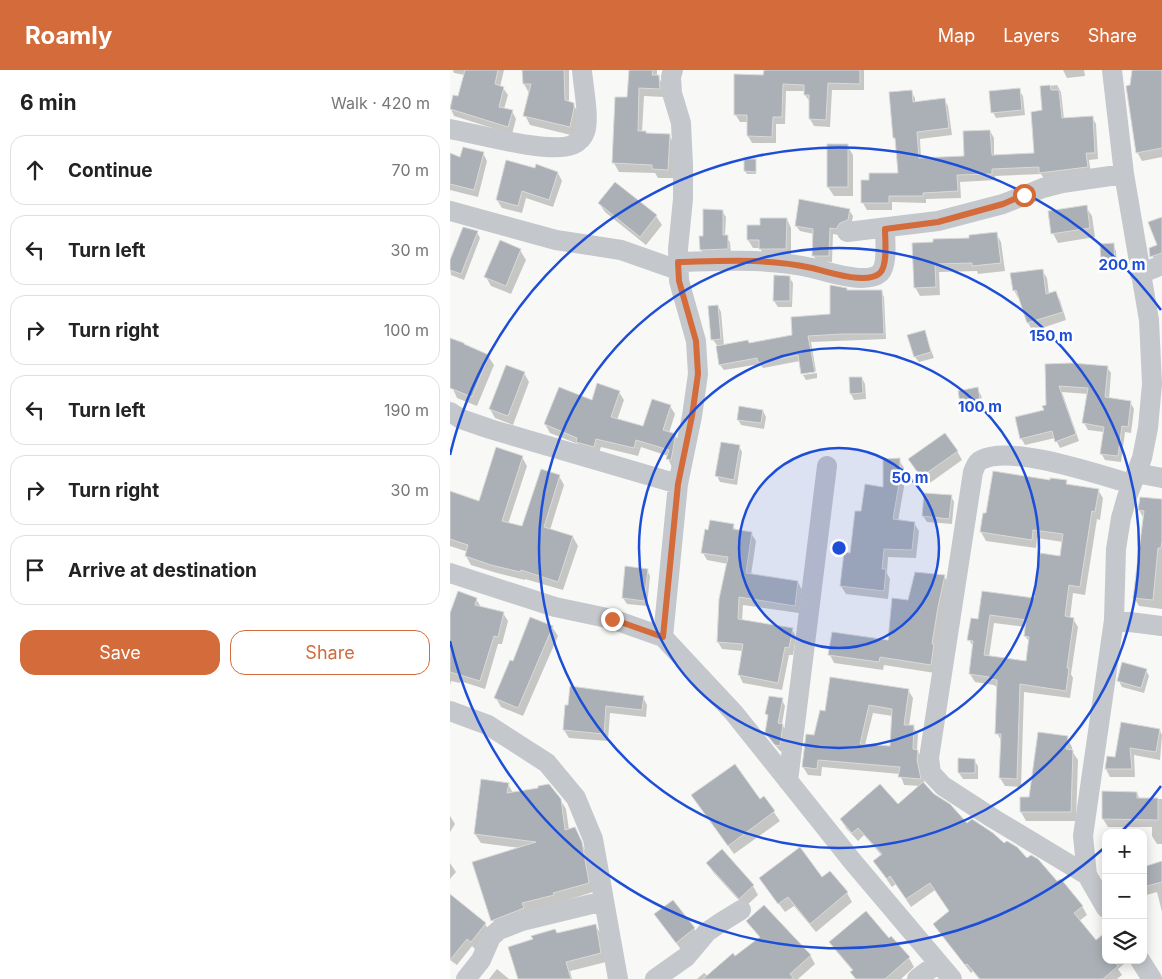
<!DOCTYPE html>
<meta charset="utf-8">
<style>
body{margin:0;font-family:Inter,sans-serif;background:#f6f6f6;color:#222}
.controls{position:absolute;right:15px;bottom:15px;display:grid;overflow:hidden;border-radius:10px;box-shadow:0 2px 12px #0003}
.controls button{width:45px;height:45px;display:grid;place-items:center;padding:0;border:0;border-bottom:1px solid #e0e0e0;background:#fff;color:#222;font:25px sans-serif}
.stop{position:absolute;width:15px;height:15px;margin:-11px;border:4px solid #d36b3b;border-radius:50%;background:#fff}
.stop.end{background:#d36b3b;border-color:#fff;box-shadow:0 1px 5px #0008}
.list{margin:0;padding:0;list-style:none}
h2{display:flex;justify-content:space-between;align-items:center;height:65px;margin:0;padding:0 20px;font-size:21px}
h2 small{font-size:16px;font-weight:400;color:#767676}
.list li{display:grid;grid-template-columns:32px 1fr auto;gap:15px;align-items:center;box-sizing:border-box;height:70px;margin:0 10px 10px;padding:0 10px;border:1px solid #e0e0e0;border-radius:15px}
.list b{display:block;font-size:19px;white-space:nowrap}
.list em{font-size:16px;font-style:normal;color:#767676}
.actions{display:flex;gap:10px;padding:15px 20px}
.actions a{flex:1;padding:11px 0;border:1px solid #d36b3b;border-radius:15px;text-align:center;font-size:18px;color:#d36b3b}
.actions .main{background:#d36b3b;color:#fff}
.icon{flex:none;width:28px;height:28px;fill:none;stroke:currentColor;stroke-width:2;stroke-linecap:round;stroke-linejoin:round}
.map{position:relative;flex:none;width:712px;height:909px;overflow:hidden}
header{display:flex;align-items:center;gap:30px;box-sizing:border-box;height:70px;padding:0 25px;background:#d36b3b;color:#fff}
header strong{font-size:24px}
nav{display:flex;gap:28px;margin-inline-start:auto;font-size:18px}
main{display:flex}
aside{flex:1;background:#fff}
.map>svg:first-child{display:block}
.shadow{fill:#0003;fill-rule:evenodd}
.building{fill:#aab0b6;stroke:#dadad8;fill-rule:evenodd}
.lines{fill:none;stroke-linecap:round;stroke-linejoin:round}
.minor{stroke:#c4c7cb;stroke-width:20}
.route{stroke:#d36b3b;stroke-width:6}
.ring{fill:none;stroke:#1d4ed8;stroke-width:2.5}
.centre{fill:#1d4ed8;stroke:#fff;stroke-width:2.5}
.ring-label{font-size:15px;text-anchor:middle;font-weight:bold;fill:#1d4ed8;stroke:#fff;stroke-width:5;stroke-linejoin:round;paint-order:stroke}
</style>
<header>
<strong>Roamly</strong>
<nav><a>Map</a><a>Layers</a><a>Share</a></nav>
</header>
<main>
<aside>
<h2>6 min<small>Walk · 420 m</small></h2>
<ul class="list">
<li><svg class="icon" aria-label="ahead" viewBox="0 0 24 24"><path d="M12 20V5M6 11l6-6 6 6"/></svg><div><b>Continue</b></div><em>70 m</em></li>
<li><svg class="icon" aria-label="left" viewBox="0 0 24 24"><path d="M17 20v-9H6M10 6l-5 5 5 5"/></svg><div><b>Turn left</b></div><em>30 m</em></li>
<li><svg class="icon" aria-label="right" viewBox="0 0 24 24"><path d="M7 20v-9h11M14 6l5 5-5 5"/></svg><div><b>Turn right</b></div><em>100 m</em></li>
<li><svg class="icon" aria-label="left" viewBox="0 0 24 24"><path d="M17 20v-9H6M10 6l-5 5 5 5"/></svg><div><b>Turn left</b></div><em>190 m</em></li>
<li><svg class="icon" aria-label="right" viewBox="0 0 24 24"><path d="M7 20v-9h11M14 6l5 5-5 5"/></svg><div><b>Turn right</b></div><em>30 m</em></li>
<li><svg class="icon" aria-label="arrive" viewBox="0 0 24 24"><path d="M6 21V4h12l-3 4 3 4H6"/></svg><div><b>Arrive at destination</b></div></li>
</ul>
<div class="actions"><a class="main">Save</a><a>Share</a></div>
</aside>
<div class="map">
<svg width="712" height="909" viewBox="0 0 712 909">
<rect width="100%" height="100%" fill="#f8f8f6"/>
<path class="shadow" d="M3,0h51l-4,17 3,1 5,7 -4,14 8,2 4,8 -4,15 -58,-18 -4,-9 3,-11 6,2 6,-23 -11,-2z
M74,0h45v33l4,1 6,10 -4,22 -45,-11 -5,-10 4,-22 -5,-9z
M180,0h27v6l7,9v12l-20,-1 -2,36 5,2 22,1 5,9 -1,34h-15l-3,-5 -36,-1 -5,-9 14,-64z
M315,0h99v20h-32l-2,37 -16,-1 -4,-7v-17l-5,-7v-4h-19l-1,33h-9v19h-24l-4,-7v-14h-8l-5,-8 30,-38z
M613,0h21l1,6 -18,2z
M683,0h29v87l-20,4 -5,-9 -6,-65z
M607,15l4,7 3,27 28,-2 4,7 2,35 -9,1 2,14 -47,5 -3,-5 -46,2 1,4 -36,2 1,16 -35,1v4l-34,-1v8h-25l-4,-7 7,-22 29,-7 -2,-32 -3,-4 17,-47 4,7v5l29,-4 4,7 4,29 -32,4 1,20 44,-2 25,-26 4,7v18l41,-2 9,-43 -3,-24z
M569,20l4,6 2,19 -29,3 -3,-6z
M397,75l6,10v41h-19l-6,-9z
M33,83l4,8 -9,36 -28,-7v-35l11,4z
M305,90l1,14h-9l-2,-3z
M86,99l22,4 4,8 -9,26 -27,-9 -4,15 -20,-5 -5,-8z
M165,113l41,33 6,9 -16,20 -41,-33 -6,-9z
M636,137l6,9 3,21 -37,6 -5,-10z
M399,140l4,6 -2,10 -12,9 -6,-1 -1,28 -15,-1 -4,-6 1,-21 -14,-3 -4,-5z
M272,141l4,6 -1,19 5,6 1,13h-27l-3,-6 3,-12z
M337,149l4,9v29h-26l-5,-9h-7l-5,-8 13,-14z
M712,149v41l-7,2 -5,-13 9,-4z
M27,162l3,6 -16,42 -13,-5 -1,-12z
M546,163l5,9 4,29 -27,3 -1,-3 -38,1 1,23 -20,1 -5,-9 -2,-43 57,-4z
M663,175l3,6 1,19 -12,1 -3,-6z
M70,180l6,10 -15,34 -20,-8 -5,-9z
M592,200l5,8 2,16 6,-2 5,8 6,20 -33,11 -5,-8 -8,-25h-2l-4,-8z
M339,207l4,6 -1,24h-14l-4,-6z
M397,221h34l3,6 2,42 -75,3 5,29 -13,2v1l-3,-13 -37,7 -3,-4 -36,6 -4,-5 -3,-20 -4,-5 5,-34 3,6 3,34 26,-2 43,-8 38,-20z
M474,262l10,26 -15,4 -4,-5z
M0,269l38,17 6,9 -17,41 -20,-8 -4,-9h-3z
M597,295l60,2 4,6 -2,26 21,3 4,7 -3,24 -6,-1 -4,30 -16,-2 -4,-7 3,-21 -16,-2 -4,-7 4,-29 -26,-2 17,49 -19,7 -5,-10 -30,7 -4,-7 25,-27 1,-5z
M74,303l5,9 -16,43 -18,-7 -5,-9z
M367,303v5l-11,2 -3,-5z
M412,308l3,6 1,15 -12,1 -3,-6z
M527,319l4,6 2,10 -18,3 -4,-6z
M169,322l5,8 -7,20 27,7 26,-21 5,8 -6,19 6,2 5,8 -8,24 -4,-8v-3l-27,-9 -3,9 -37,-9 -3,8 -16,-5 -4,-6 -28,-11 -5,-9 47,-23z
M313,341l3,6 -2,12 -23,-4 -3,-6z
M289,376l3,6 -5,33 -17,-3 -3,-6z
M507,381l5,9 -35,25 -12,-16z
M72,387l5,9 -19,58 15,3 36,-51 5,9 -14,45 23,7 5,9 -15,44 -38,-11v1l-28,-7 -26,-8 -5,-9 2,-4 -18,-6v-54l30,10z
M449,390l5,8v19l-6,34 16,2 5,8 -3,27 -28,-1 -1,16 3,6 -2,20 -42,-5 -5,-8 4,-33 6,1z
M601,411h15l2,4 30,5 5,8 -3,22 -3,-1 -12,76 -12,-2 -3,25 3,1 5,8 -7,47 2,4 -3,20 -46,-6 -3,95 -16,-1 -5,-8 2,-36 -5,-9 1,-45 -4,-3 -19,-3 -5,-8 4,-26 -5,-8 10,-20 4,-28 52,7 26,-42 2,-15 -26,-4 -1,10 -50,-7 -5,-9zM544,553l33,4 -2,9 5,7 -3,19 -38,-5z
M501,426l3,6 -2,22 -25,-2 -4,-6z
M712,431v108l-23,-3 -5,-8 10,-79 -5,-9z
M283,455l3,6 15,2 5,8 -5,34 47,7 4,8 -3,23 -56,-8 -1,16 50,8 4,8 -3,18h-4l-7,35 -39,-7 -4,-8 4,-24 -21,-2 -4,-7 10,-78 -21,-4 -4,-7z
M197,500l3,6 -3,30 -20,-2 -4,-6z
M494,506l5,8 -14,89 -51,-8 -1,5 -49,-7 -4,-8 59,-14 20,-40z
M26,529l5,8 22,6 5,8 -6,23h-4l-13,45 -25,-8v2l-9,-2 -1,4v-69z
M102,557l6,9 -35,80 -22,-9 -5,-9 18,-35z
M696,600l3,6 -5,17 -22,-6 -3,-6z
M458,620l5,8 -4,28 4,1 5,7 -1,16 5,9 -1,9 4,17 42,40 60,35 30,23 25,23 5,9 -8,6 17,21 10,-8v26h23l-11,9 4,6 -5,4h-138l-6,-8 -2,2 -37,-49 16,-12 -15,-22 -24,17 -15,-23 -4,3 -18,-26 8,-5 -18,-21 -6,6 -12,-13 -5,-9 56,-13 23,-20 -16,-1 -4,-11 -78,-7 -1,9 -13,-1 -5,-8 23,-55zM423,643l20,3 -1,32 -27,-3z
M193,627l4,8 -1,12 -36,-4 -2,28 -39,-3 -5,-8 5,-23z
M332,630l3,6 -3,18 4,7 -3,21 -3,-1 -10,-12 -1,-21 -2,-4z
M672,654l38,7 2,4 -2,25 -26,-5 1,22h-25l-4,-8 10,-11z
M617,668l5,9v4l6,9 -2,61h-50l-5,-9z
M524,690l4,6v13h-15l-4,-6z
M58,714l5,9 27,-4 20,10 6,10 3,21 11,8 6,15 7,39 -35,11 -60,26 -5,-9 28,-72 -40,-5 -6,-9z
M687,723l3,6h22v113l-5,-20 -14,4v-28l19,-5v-19h-5l-5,-8v-9h-44l-5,-8z
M243,726l66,5 5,-3 16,23 -46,33z
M0,746l5,8 -5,8z
M0,793l6,9 -6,7z
M258,793l45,23 5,9 -13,12 -32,-35z
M380,803l17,20 5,9 -36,30 -22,-26 -9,6 -25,-34 62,1z
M0,826l35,28 5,8 -14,18 -4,-4 -15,19 -7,-5z
M206,845l38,13 5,10 -17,13z
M297,851l63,34 5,9 -17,15h-101l7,-6 4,3 52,-38z
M145,855l6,9 5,28 -36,9 2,8h-53l38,-44z
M441,868l18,20 5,9 -13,12h-46l-3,-7 1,-1 -17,-20 -5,-9 58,-2z
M47,899l12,10h-20z"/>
<path class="building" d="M15,0h33l-3,14 9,3 -5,20 14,3 -5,17 -58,-18 3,-14 5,1z
M72,0h42l1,30 9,3v5l-4,19 -47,-11 8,-32h-8z
M179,0h24l-1,5h7l1,14 -21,-1 -1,43h8v2l24,1 -2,36 -16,-1v-4l-40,-2 3,-66h12z
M314,0h96v14l-32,-1 -2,37 -17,-1v-24h-5v-10l-21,-1 -1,33h-9l-1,20 -25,-1v-21h-13v-41l29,1z
M682,0h30v78l-26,5 -10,-67 4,-1z
M600,15l1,5h8l3,28 31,-2 2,37h-9l2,14 -49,6v-6l-47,2v5l-35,1 1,16 -35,2v3h-34v7h-28v-23h8v-7h29l-3,-35h-2l-4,-46 23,-2 1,12 32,-4 4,30 -32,4 2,26 45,-2 -1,-25 27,-1 2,25 42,-2 -3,-41 11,-2 -2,-24z
M570,18l2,22 -31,3 -2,-22z
M377,74h21v43h-21z
M13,77l21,5 -10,38 -24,-6v-31l10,4z
M294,89h12v13l-12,-1z
M56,90l29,8 1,-4 22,8 -9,28 -27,-9 -4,15 -22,-6z
M165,112l42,33 -17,22 -42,-34z
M349,129l51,10 -2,11 -8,3 -4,6 -6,-1 -1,28h-17l1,-27 -18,-3z
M637,135l3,23 -39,6 -3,-23z
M253,139l20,1v25h5v14l-28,1 -1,-14h4z
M712,147v36l-12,4 -1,-9 8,-3 -9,-23z
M310,148h27l-1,31h-27v-9h-12v-15h13z
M13,157l15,4 -17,43 -11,-4v-10z
M547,162l4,31 -29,3v-3l-37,1 1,23 -22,1 -2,-45 21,-1v-3l36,-1v-3z
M50,170l21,9 -15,37 -22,-9z
M664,173l1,21 -14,1 -1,-21z
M593,199l3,25 10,-3 7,21 -36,11 -11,-33 -3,1 -3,-18z
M324,205l16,1v25h-17z
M380,215l17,3v2h35l2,44h-42l-34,2 7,36 -14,2 -3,-19 -40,8 -1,-5 -38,7 -3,-19 32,-6 1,3 43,-8 -1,-18 39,-3z
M268,235l3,34 -10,1 -3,-34z
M475,260l6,22 -17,5 -7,-22z
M0,268l14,5v1l25,11 -17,42 -22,-9z
M622,293l36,3 -3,31 26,4 -3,26 -6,-1 -4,30 -18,-2 4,-27 -22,-4 6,-35 -29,-2 17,48 -21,8 -3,-11 -32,8 -5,-22 29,-7 -2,-4 4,-1 -1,-41z
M56,295l19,7 -17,44 -19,-7z
M399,307h13l1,16 -13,1z
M147,313l23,8 -9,26 32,9 9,-27 19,6 -8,25 13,4 -5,26 -5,-1 3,-9 -33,-10 -2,8 -38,-9 -2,8 -18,-5 1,-4 -33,-14 15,-37 33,13z
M528,317l2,12 -20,4 -2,-12z
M289,336l24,4 -2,13 -24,-3z
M495,363l13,18 -37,26 -13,-18z
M271,372l19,3 -6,35 -19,-4z
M46,377l27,9 -21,65 20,5 19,-57 19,6 -16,52 29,9 -15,46 -37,-12 -1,2 -29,-7 -26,-9 3,-11 -18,-6v-48l29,10z
M450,388v20l-7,41 22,3 -3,28 -28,-1 -2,20h4l-2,22 -44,-5 4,-34 6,1 5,-42h6l4,-27 18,3v-28z
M543,401l57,9v-2l17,2 -1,4 33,5 -4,23 -3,-1 -12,76 -11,-2 -4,31 9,2 -7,50h2l-3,23 -46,-7 -3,95 -18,-1 2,-44h-6l2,-54 -8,-1v-2l-20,-3 4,-33 -6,-1 4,-22 7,1 4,-28 52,7 6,-45 20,3 3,-22 -30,-4 -1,10 -52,-8 3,-19h3zM540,545l36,5 -2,16 5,1 -3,24 -42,-6z
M474,423l28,2 -3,24 -27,-3z
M690,427l22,2v42l-1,7h-3l-5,52 -20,-2 11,-87 -6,-1z
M260,450l24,4 -1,5 19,3 -6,41 52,8 -3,25 -56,-9 -1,22 55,9 -4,20 -4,-1 -7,36 -40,-8 5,-31 -26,-2 2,-43 9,-42 -27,-4 4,-24 3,1z
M175,496l23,3 -4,32 -22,-3z
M465,502l30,3 -7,32 -6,37h2l-3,21 -51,-8 -1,5 -51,-7 4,-23 56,8 4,-42 16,2z
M8,521l19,7 -2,7 29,7 -6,25 -4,-1 -14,45 -30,-9v-59z
M80,547l23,9 -35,82 -24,-10 16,-38 3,1z
M672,592l25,7 -6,19 -24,-7z
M380,607l79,12 -5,36h10l-1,24 5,1 -1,10 4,19 -23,-2 2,-10 -82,-7 -1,9 -15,-2 4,-33 8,1 6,-25 5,1zM419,635l23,4 -2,37 -30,-2z
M120,616l74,10 -2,14 -36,-4 -2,28 -41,-4 2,-25h3z
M319,626l14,2 -5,25 5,1 -3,22 -5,-1 -10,-12 3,-18 -3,-1z
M671,652l39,7 -4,23 -26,-4 2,21h-27l2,-13 8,1z
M588,662l30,4 -2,13 7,1 -2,62h-51v-15h9z
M508,688l17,1v14h-17z
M285,694l25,35 4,-3 11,15 -47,35 -37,-51z
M31,709l28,4 -2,10 31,-5v-2l11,-2 12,15 4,31 10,-3 7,15 7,41 -36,10 1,2 -32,8 2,5 -33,13 -19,-59 64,-20 -62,-8z
M473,712l11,12 16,10 17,19 5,-4 21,14 11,10 3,-2 10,6 10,11 4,-3 7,4 19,22 4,-2 22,27 -9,7 22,27 10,-8v16l-2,2 2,2v8h7l5,6 -15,13h-123l-13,-15 -2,1 -32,-41 16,-13 -19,-28 -24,16 -16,-23 -3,3 -14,-18 9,-7 -24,-26 -6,5 -12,-14 40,-35 18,20z
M652,721l35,1v6h21v22l-56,-1z
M350,777l22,30 8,-6 18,21 -38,32 -22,-27 -10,7 -19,-26z
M272,779l32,36 -15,14 -33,-36z
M712,791v21l-19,5v-20z
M0,824l36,29 -15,19 -4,-3 -17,21z
M223,830l22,28 -19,15 -22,-29z
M314,835l47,50 -21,19 4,5h-91l30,-26 2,3 25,-19 -14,-16z
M416,841l23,27 2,-2 19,21 -25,22h-29l-6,-7 3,-2 -24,-28z
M146,854l5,29 -35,9 5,17h-53l-10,-32 25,-8 -2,-3 24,-7 2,4z"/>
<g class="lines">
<path class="minor" d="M0,59c28,5 98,25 122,16 7,-3 11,-7 13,-13 5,-14 -2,-46 -3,-62
M0,141l106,29 65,10 57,20
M397,162l91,-11 65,-17 40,-16 19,-5 62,-9
M228,192c45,-1 90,-4 134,6 15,4 55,17 68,5 8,-8 5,-33 5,-44
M690,204l22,-9
M0,342l11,7 29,10 188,55
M686,403l26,5
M0,503l105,34 57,12 51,18 71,76 119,149 99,117
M664,550l48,6
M213,567l15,-153 14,-68 6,-42 -2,-33 -17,-60 -1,-32 5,-50v-34l-2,-42 -9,-30 -1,-16 2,-7
M0,641l38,14 59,38 29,35 17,41 25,140
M338,711l39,-315
M637,805l-93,-56 -51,-33 -12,-13 -2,-15 44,-286c2,-4 3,-10 8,-12 30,-16 118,15 151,24
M656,838l-19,-33 -4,-39 31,-216 2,-71 5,-31 6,-21 15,-39 6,-30 4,-44 -3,-64 -25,-146 -12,-104
M690,890l12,19
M16,909l15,-19 10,-23 8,-7 23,-9 82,-20
M205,909l31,-22 21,-25 13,-9 21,-13
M467,909l21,-16"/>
</g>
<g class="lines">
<path class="route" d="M162,549l51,18 15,-153 14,-68 6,-42 -2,-33 -17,-60 -1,-19c45,-1 90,-4 134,6 15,4 55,17 68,5 8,-8 5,-33 5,-44l53,-7 65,-18 21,-9"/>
</g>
<circle cx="389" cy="478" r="100" fill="#1d4ed8" fill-opacity=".12"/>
<g class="ring">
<circle cx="389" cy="478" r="100"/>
<circle cx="389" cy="478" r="200"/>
<circle cx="389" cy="478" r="300"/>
<path d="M711 716A400 400 0 0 1 672 761M654 778A400 400 0 0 1 0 571M0 385A400 400 0 0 1 711 240"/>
</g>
<circle cx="389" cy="478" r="8" class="centre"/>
<g class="ring-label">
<text x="672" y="200">200 m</text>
<text x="601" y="271">150 m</text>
<text x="530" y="342">100 m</text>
<text x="460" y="413">50 m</text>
</g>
</svg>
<div class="controls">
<button>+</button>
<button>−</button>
<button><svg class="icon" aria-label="layers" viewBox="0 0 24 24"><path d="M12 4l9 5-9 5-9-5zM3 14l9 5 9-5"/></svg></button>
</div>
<div class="stop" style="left:574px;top:125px"></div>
<div class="stop end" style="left:162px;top:549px"></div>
</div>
</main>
